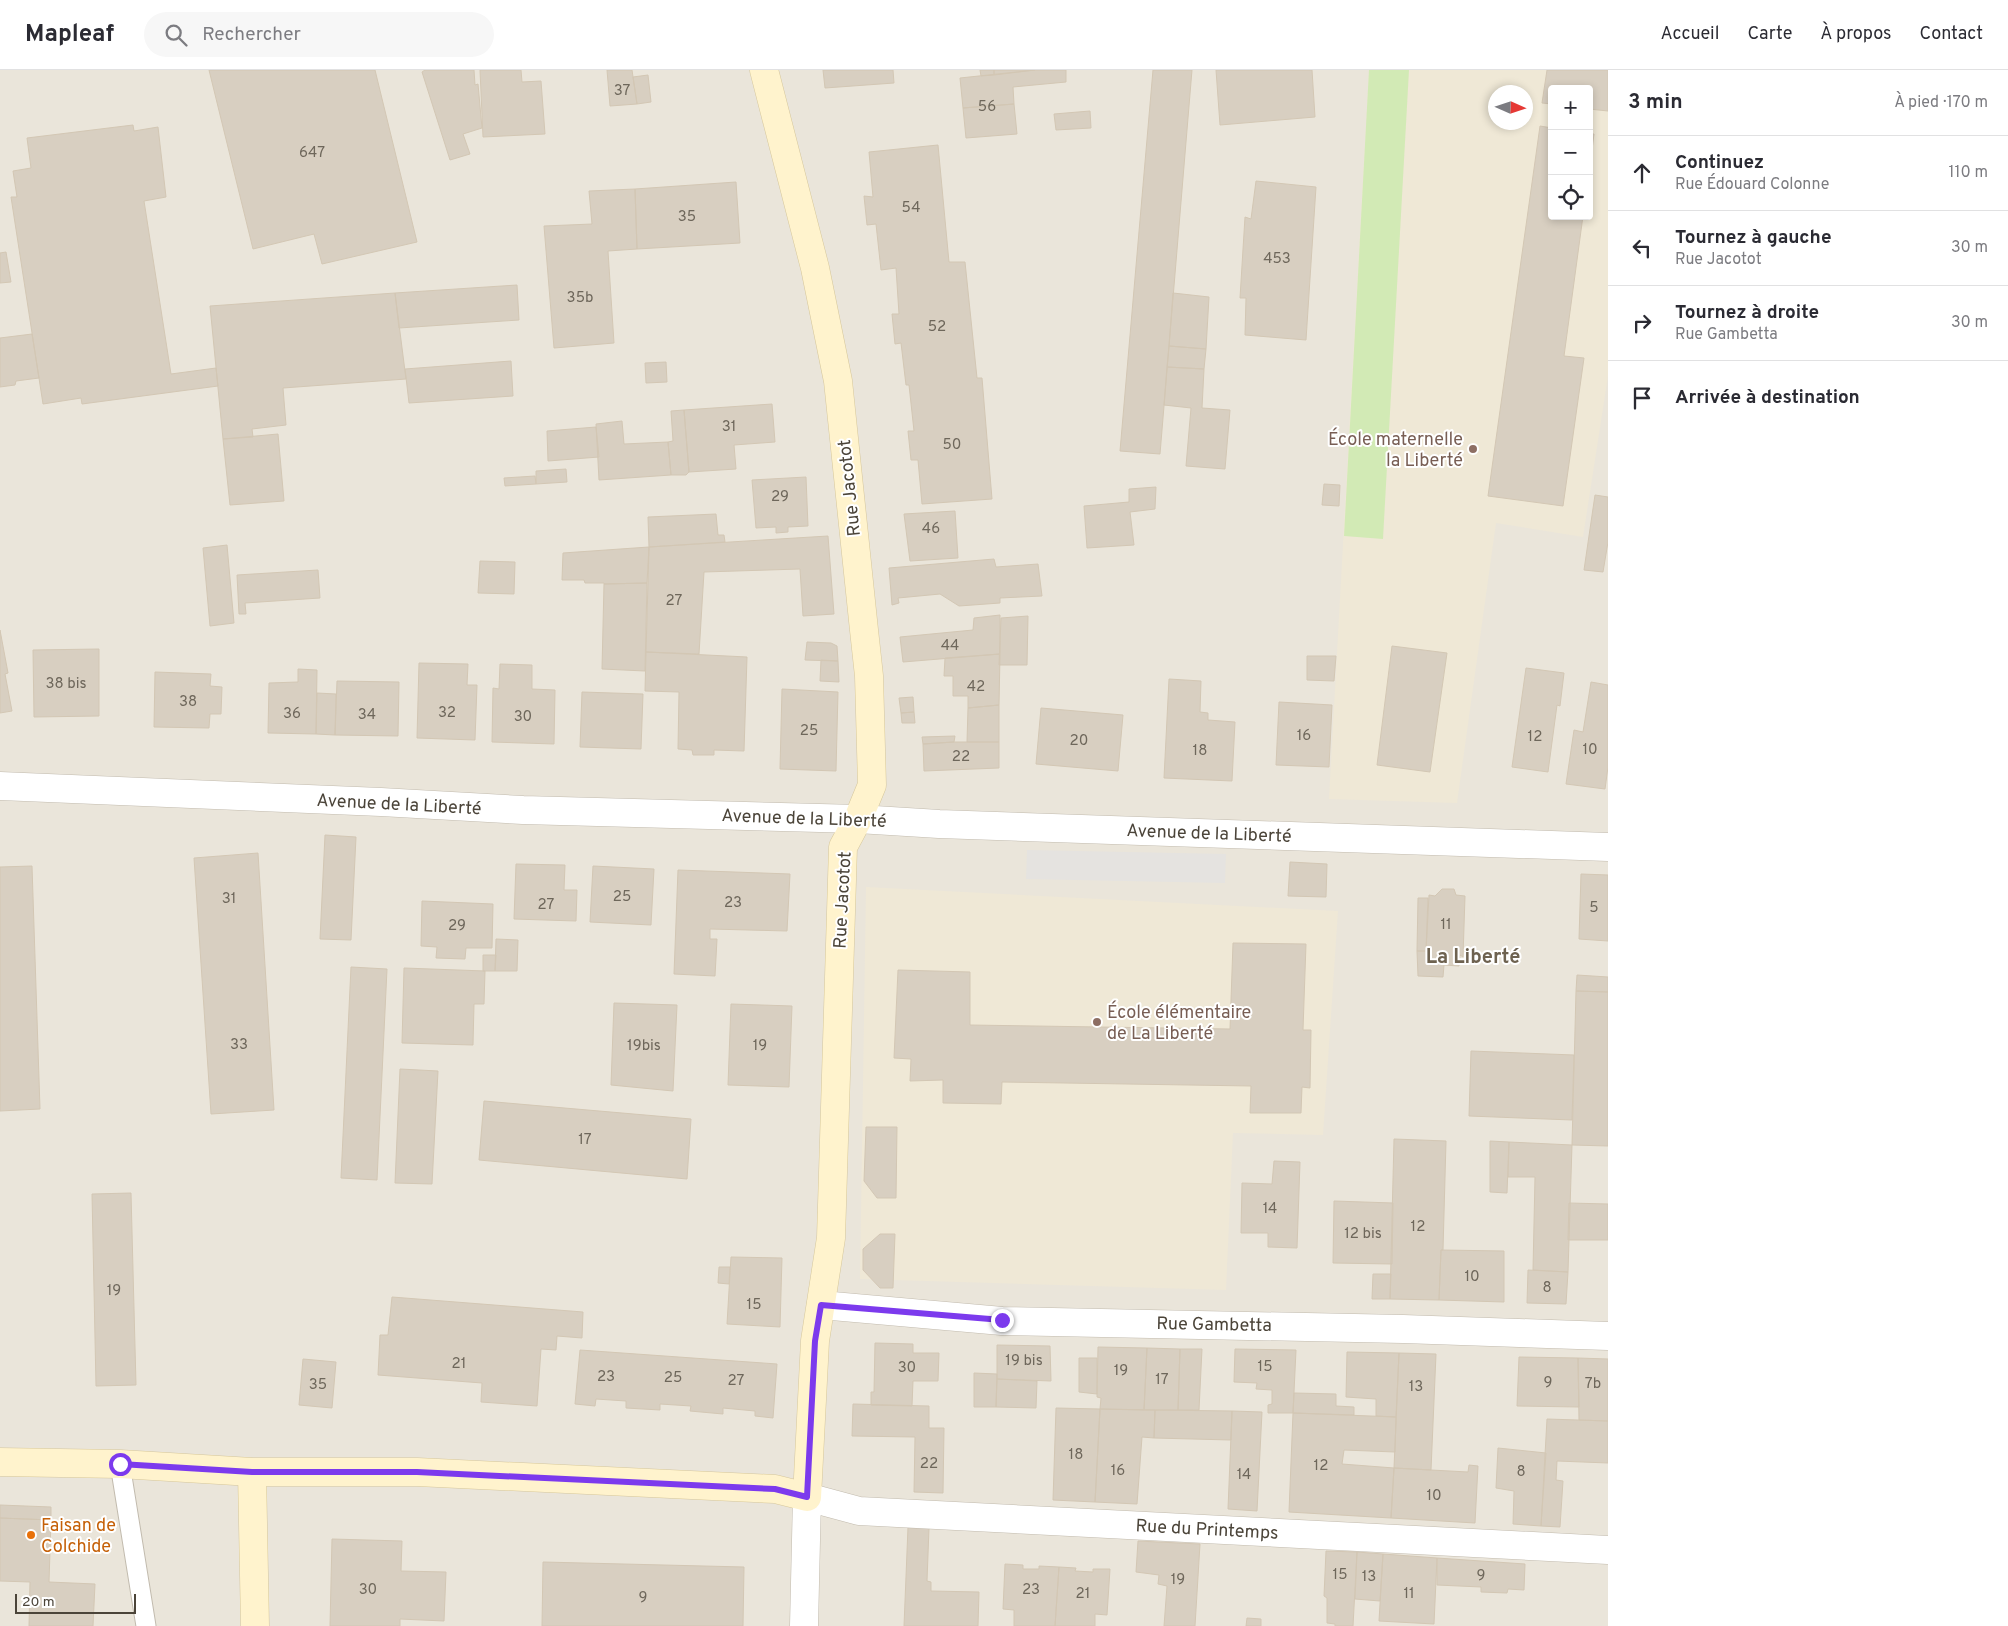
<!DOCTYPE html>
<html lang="fr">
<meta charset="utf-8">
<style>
body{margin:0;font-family:Overpass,sans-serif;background:#f7f7f7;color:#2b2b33}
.controls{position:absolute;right:15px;top:15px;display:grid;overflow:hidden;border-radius:5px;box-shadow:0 2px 8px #0003}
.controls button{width:45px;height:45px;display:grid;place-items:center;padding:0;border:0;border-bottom:1px solid #e1e1e2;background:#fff;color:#2b2b33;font:25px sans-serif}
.compass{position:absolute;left:1488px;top:15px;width:45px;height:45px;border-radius:50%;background:#fff;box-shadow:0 2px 8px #0003;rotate:93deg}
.scale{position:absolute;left:15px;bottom:12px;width:121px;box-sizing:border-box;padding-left:5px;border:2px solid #4b4439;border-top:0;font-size:14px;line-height:18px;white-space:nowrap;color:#4b4439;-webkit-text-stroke:4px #fff;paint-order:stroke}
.stop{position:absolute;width:15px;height:15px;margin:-11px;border:4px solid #7c3aed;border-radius:50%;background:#fff}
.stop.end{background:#7c3aed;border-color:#fff;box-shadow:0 1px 5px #0008}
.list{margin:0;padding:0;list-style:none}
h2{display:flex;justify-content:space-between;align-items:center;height:65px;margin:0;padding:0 20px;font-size:21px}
h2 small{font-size:16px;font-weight:400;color:#7c7c81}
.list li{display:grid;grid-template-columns:32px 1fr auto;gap:15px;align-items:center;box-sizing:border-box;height:75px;padding:0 20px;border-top:1px solid #e1e1e2}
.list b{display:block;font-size:19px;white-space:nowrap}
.list p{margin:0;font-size:16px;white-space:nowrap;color:#7c7c81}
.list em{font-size:16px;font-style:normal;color:#7c7c81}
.icon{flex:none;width:28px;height:28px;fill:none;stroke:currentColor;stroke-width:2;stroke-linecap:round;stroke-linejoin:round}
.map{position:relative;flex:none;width:1608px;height:1556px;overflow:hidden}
header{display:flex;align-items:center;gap:30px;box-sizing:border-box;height:70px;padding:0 25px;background:#fff;border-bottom:1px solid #e1e1e2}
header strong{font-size:24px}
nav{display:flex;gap:28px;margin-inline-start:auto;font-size:18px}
.search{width:350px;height:45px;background:#f7f7f7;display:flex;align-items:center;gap:12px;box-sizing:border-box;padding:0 18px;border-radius:28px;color:#7c7c81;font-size:19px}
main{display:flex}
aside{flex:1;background:#fff}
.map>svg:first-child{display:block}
.residential{fill:#eae5da;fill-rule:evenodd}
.education{fill:#efe8d6;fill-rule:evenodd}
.green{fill:#d2eab5}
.parking{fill:#e5e3e0}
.building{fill:#d8cfc1;stroke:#d3c7b4}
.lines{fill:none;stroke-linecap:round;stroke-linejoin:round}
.lane-casing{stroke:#c2bbae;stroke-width:21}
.street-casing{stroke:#c2bbae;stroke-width:29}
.secondary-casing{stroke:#d6c79b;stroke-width:29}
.lane{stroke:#fff;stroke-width:19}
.street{stroke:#fff;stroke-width:28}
.secondary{stroke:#fff3cd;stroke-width:28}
.route{stroke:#7c3aed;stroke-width:6}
.education-dot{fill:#8d6e63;stroke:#fff;stroke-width:2}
.food-dot{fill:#e8710a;stroke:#fff;stroke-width:2}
.labels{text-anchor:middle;stroke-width:4;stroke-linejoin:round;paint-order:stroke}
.number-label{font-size:15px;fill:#6e675b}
.education-label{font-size:18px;fill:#785e54;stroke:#fff;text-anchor:end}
.street-label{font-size:18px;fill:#4b4439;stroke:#fff}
.food-label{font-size:18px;fill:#c56008;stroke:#fff;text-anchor:start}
.quarter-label{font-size:20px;font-weight:bold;fill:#6e6250;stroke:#fff}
</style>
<header>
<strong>Mapleaf</strong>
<div class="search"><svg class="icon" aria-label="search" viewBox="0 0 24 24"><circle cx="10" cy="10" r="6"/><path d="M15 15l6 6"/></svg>Rechercher</div>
<nav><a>Accueil</a><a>Carte</a><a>À propos</a><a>Contact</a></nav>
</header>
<main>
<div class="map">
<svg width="1608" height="1556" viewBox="0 0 1608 1556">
<rect width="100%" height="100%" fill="#f6f3ec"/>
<path class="residential" d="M0,0h1608v1556h-1608zM1552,19h37v127h-37zM1496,22h30v30h-30z"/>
<path class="education" d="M1369,0h239v306l-25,161 -87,-14 -39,280 -128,-4zM1552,19h37v127h-37zM1496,22h30v30h-30z
M866,817l472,24 -15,224 -90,-2 -7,157 -366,-11z"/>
<path class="green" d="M1369,0h40l-26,469 -39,-3z"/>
<path class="parking" d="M1027,780l199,4 -1,29 -199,-4z"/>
<path class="building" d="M209,0h166l42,172 -95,22 -8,-30 -61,15z
M425,0h49l1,15 3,-1 4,44 -19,6 7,20 -20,6 -28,-88z
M480,0h41l1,12 19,-1 4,53 -62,3z
M607,0h25l5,34 -27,2z
M823,0h70l1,13 -69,5z
M980,0h14v5l-13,1z
M994,0h41l-41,5z
M1035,0h31v12l-53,5 1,17 -51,4 -3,-30z
M1153,0h39l-32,384 -40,-3z
M1216,0h96l3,47 -95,8z
M1547,0h61v41l-19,-2v-20h-37v15l-10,-1z
M648,5l3,27 -14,2 -4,-27z
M1014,34l3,30 -51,4 -3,-30z
M1090,41l1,17 -35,2 -2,-16z
M133,55l1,6 24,-4 8,70 -22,4 27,173 45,-6 2,18 -136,18 -1,-6 -38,6 -32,-207h6l-4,-26 18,-3 -4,-30z
M1540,56l12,2v88h31l-19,140 20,2 -21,148 -75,-10z
M1589,64h5l-5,39z
M938,75l11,117h16l12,116h5l10,121 -70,5 -4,-44h-7l-3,-29h6l-5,-46h-3l-5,-42 -6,1 -3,-30h7l-3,-46 -15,2 -5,-46 -9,1 -3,-29 9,1 -4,-45z
M1256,111l60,6 -10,153 -61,-5 1,-37h-6l5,-81 6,2z
M736,112l4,61 -103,6 -2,-60z
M635,119l2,60 -29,2 6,92 -60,5 -10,-122 48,-2 -3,-33z
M6,182l5,30 -11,1v-30z
M517,215l2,35 -120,8 -4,-35z
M395,223l11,86 -123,9 3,37 -34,4 1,8 -30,2 -13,-133z
M1173,223l36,4 -3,52 -37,-3z
M32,264l7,44 -23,3 -1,4 -15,2v-49z
M1169,276l37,3 -2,20 -37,-2z
M511,291l2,35 -104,7 -4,-34z
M666,292l1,20 -21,1 -1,-20z
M1167,297l37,2 -2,39 28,2 -5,59 -39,-3 5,-58 -27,-3z
M772,334l3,38 -41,3 2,24 -47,3 -5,-62z
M684,340l5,62 -3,3h-15l-3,-33 5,-1 -2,-30z
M622,351l2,23 44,-2 3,33 -72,5 -3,-56z
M596,357l3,30 -51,4 -1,-30z
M278,364l6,67 -54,4 -7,-66z
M566,399l1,13 -31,2v-13z
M535,406l1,8 -31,2 -1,-8z
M806,407l2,49 -20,1v5l-12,1v-6l-20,1 -4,-48z
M1324,414l16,1 -1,21 -17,-1z
M1156,417l-1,22 -25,3 4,33 -47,3 -3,-42 45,-4v-13z
M1595,425l13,2v45l-5,30 -19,-2z
M955,441l3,47 -48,3 -6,-47z
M716,444l2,21h6l1,7 -76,5 -1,-30z
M828,466l6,78 -31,2 -3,-47 -96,3 -5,82 -53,-2 3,-105z
M227,475l7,78 -24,3 -7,-78z
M649,477l-2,36 -43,1v-1h-19l-1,-3h-22l1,-27z
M994,489l2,8 42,-3 4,32 -42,2v5l-41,3 -19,-12 -42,4 1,5 -7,2 -3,-37z
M480,491l35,1 -1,32 -36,-1z
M318,500l2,28 -75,5 1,11h-7l-2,-39z
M647,513l-2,88 -43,-2 2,-85z
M1000,545v39l-97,8 -3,-25 73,-7 1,-12z
M1028,546l-1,49h-28l2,-47z
M0,560l8,43 -3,1 7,37 -12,2z
M807,572l24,1 6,3 1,15 -33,-1z
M1392,576l55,7 -17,119 -53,-7z
M99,579v67l-65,1 -1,-67z
M646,582l101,5 -3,94 -30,-1v5h-21l-1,-5 -14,-1 1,-57 -34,-1z
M1000,584l-1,51 -31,3v-12h-15v-20h-9l1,-18z
M1307,586h29l-2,25 -27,-1z
M821,590l17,1 1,21 -19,-1z
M419,593l49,1 -1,21h10l-2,55 -58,-2z
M500,594l32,1v24l23,1 -1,54 -62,-2 1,-54 6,1z
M1526,598l38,5 -4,33 -3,-1 -9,67 -36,-5z
M298,599l19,1 -1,64 -48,-1 1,-50 29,-1z
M155,602l56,2 -1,12 12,1 -1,27h-11l-1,14 -55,-1z
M1169,609l32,2 -1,31 8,1v7l27,2 -3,59 -68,-3z
M337,611l62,1 -1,54 -63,-1z
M1591,612l17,3v82l-3,22 -39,-5 8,-54 9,2z
M782,619l56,3 -2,79 -56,-2z
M582,622l61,2 -2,55 -61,-2z
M317,623l19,1 -1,41 -19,-1z
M913,627l1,15 -13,1 -2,-15z
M1279,632l53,3 -3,62 -53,-2z
M999,635v37h-32l1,-34z
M1041,638l82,7 -5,56 -82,-7z
M914,642l1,11h-13l-1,-10z
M955,666l-1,6 -31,2 -1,-7z
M954,672h45v26l-75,3 -1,-27z
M325,765l31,2 -5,103 -31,-1z
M258,783l16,257 -63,4 -17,-256z
M1290,792l37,2 -1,33 -38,-1z
M516,794l49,1 -1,25h13l-1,31 -62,-2z
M32,796l8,243 -40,2v-244z
M593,796l61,3 -3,56 -61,-3z
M678,800l112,4 -3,57 -77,-2v10h7l-2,37 -41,-2z
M1581,804l27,1v66l-29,-2z
M1442,819h12l2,6 9,1 -2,61 -3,-2 -1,11 -15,-1 -1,12 -25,-1 -1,-25h9l3,-56 6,1z
M1418,828h10l-2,53h-9z
M422,831l71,3 -1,44h-26l-1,11 -29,-1 1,-11 -16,-1z
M496,869l22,1 -1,31h-22z
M1233,873l73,1 -3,86h8l-1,58 -8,-1 -1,26h-51l1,-27 -249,-4 -1,22 -58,-1v-23l-33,1 1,-22 -17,-1 4,-88 72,2v53l260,4z
M483,885h13l-1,16h-12z
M351,897l36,2 -10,211 -36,-2z
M404,898l81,3 -1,33h-10l-1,41 -71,-2z
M1577,905l31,2v15l-32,-1z
M1576,921l32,1v154l-36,-1z
M614,933l63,2 -4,86 -62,-6z
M731,934l61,2 -3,81 -61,-2z
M1471,981l103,4 -2,65 -103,-4z
M400,999l38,2 -6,113 -37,-1z
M484,1031l207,18 -4,60 -208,-19z
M866,1057h31l-1,71h-19l-13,-17z
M1394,1069l52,2 -3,109h-2l-2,50 -49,-1z
M1490,1071l19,1 -2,51 -17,-1z
M1509,1072l63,3 -4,127 -35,-2 2,-93h-27z
M1274,1091l26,1 -3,86 -29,-1v-14h-27l1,-50 30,1z
M131,1123l5,192 -40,1 -4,-192z
M1334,1131l59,2 -1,61 -59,-1z
M1569,1133l39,1v36h-40z
M880,1164h15l-2,54h-13l-17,-18v-21z
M1441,1180l63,1v51l-65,-2z
M731,1187l51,1 -2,69 -53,-3z
M719,1197h11l-1,17 -11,-1z
M1528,1200l40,2 -2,32 -39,-1z
M1373,1204h18l-1,25h-18z
M392,1227l191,15 -1,26 -25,-2 -1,14 -15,-1 -4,57 -56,-4 1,-19 -104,-8 2,-40h8z
M875,1273l38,1v9h26l-1,28h-25l-1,25 -41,-1v-13h3z
M997,1275l53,1 1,35 -54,-2z
M1098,1277l49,1 -3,62 -44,-1 1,-11 -4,-1z
M1147,1278l33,1 -2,61h-34z
M1180,1279h22l-3,61h-21z
M1235,1279l61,1 -3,63h-25v-8l4,-1v-14l-16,-1 1,-6 -23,-1z
M580,1280l197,14 -4,54 -18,-2v-5l-32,-3v6l-33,-3 1,-5 -31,-2v6l-34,-2v-7l-30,-2 -1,7 -20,-2z
M1347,1282l52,1 -3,64 -20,-1v-17l-30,-2z
M1399,1283l37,1 -5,116 -37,-2z
M1519,1287l59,1 1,49 -62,-1z
M1079,1288h18v36l-18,-2z
M1578,1288l30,1v62l-29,-1z
M303,1289l33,3 -4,46 -33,-3z
M974,1303l23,1 -1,33h-22z
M997,1309l40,2 -1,27 -40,-1z
M1294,1323l42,1v12l18,1v8l-61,-2z
M853,1334l76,2v22h15l-1,65 -29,-1 1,-55 -63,-1z
M1056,1338l44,1 -5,93 -42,-2z
M1100,1339l55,1 -1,28 -12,-1 -5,67 -42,-2z
M1155,1340l77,1 -1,29 -77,-2z
M1232,1341l30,1 -5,99 -29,-2z
M1293,1343l103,4 -1,35 -51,-2 -2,14 52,4 -3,50 -102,-6z
M1547,1349l61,2v42l-51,-2 -1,19 7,1 -3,46 -19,-1z
M1498,1378l48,5 -5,73 -28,-2 1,-33 -18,-3z
M1469,1395l9,1 -3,57 -84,-5 3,-50 74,4z
M0,1435l51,2v13l-51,-2z
M0,1448l51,2 -2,62 46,2 -2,42h-64l1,-44 -30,-1z
M908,1457l21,1 -2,53 4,1v9l48,1 -1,34h-74z
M332,1469l70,2 -1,30 45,1 -2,49 -44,-2v7h-70z
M1138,1471l62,3 -5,82h-31l3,-40 -9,-2 1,-9 -23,-3z
M1326,1481l31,1 -4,74h-18v-2l-8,-1v-25l-3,-2z
M1357,1482l26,2 -3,47 -25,-2z
M1383,1484l54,4 -3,66 -55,-3z
M1437,1488l88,6 -1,26 -16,-1 -1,4 -26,-1v-5l-44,-2z
M543,1492l201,5 -1,59h-201z
M1005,1494l18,1v4h16v-3l20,1 -4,59h-41v-16l-11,-1z
M1059,1497l17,1 -1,3 18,1v-3h17l-3,46 -12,-1v12h-40z
M1247,1548l14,1v7h-15z"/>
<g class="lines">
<defs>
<path id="lane" d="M120,1394l26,162"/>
<path id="street" d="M0,716l381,16 142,8 335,9 81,5 669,23
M821,1235l181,16 401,8 205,7
M804,1556l3,-129 52,14 749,39"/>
<path id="secondary" d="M0,1392l120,2 132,8h165l358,17 32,8 8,-156 16,-103 12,-391 15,-28 14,-34 -3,-109 -5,-46 -26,-249 -23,-113 -51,-198
M252,1402l3,154"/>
</defs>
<use href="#lane" class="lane-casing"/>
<use href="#street" class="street-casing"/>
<use href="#secondary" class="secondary-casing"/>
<use href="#lane" class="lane"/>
<use href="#street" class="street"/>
<use href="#secondary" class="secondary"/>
</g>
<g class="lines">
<path class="route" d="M120,1394l132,8h165l358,17 32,8 8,-156 6,-36 181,15"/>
</g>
<g class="education-dot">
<circle cx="1473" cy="379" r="5"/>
<circle cx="1097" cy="952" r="5"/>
</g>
<circle class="food-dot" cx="31" cy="1465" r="5"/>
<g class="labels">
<g class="number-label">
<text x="622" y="25">37</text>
<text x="987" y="41">56</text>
<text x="312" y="87">647</text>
<text x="911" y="142">54</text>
<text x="687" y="151">35</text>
<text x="1277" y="193">453</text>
<text x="580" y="232">35b</text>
<text x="937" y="261">52</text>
<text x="729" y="361">31</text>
<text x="952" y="379">50</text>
<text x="780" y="431">29</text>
<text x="931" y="463">46</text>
<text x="674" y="535">27</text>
<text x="950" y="580">44</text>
<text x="66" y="618">38 bis</text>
<text x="976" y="621">42</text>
<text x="188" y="636">38</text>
<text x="447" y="647">32</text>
<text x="292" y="648">36</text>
<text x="367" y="649">34</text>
<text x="523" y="651">30</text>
<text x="809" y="665">25</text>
<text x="1304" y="670">16</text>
<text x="1535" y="671">12</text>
<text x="1079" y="675">20</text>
<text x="1590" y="684">10</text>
<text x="1200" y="685">18</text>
<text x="961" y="691">22</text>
<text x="622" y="831">25</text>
<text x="229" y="833">31</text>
<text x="733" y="837">23</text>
<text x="546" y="839">27</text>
<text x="1594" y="842">5</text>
<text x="1446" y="859">11</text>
<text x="457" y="860">29</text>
<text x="239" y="979">33</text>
<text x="644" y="980">19bis</text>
<text x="760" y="980">19</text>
<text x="585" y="1074">17</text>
<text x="1270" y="1143">14</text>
<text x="1418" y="1161">12</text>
<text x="1363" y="1168">12 bis</text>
<text x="1472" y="1211">10</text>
<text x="1547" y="1222">8</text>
<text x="114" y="1225">19</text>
<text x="754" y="1239">15</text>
<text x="1024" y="1295">19 bis</text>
<text x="459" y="1298">21</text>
<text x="1265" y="1301">15</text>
<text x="907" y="1302">30</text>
<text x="1121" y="1305">19</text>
<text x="606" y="1311">23</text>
<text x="673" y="1312">25</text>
<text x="1162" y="1314">17</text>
<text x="736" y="1315">27</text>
<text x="1548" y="1317">9</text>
<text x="1593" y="1318">7b</text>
<text x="318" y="1319">35</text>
<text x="1416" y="1321">13</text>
<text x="1076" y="1389">18</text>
<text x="929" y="1398">22</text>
<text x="1321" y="1400">12</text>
<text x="1118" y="1405">16</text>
<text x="1521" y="1406">8</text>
<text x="1244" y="1409">14</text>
<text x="1434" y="1430">10</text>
<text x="1340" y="1509">15</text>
<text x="1481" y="1510">9</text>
<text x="1369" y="1511">13</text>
<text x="1178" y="1514">19</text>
<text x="368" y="1524">30</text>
<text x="1031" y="1524">23</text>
<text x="1083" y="1528">21</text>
<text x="1409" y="1528">11</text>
<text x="643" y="1532">9</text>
</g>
<g class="education-label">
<text x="1463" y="375">École maternelle<tspan x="1463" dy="21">la Liberté</tspan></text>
<text x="1107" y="948" text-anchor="start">École élémentaire<tspan x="1107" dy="21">de La Liberté</tspan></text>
</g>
<g class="street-label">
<text transform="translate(849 418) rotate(-96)" y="6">Rue Jacotot</text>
<text transform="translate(399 734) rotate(3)" y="6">Avenue de la Liberté</text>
<text transform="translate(804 748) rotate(2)" y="6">Avenue de la Liberté</text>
<text transform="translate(1209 763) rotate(2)" y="6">Avenue de la Liberté</text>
<text transform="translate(842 830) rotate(-87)" y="6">Rue Jacotot</text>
<text transform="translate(1214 1254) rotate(1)" y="6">Rue Gambetta</text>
<text transform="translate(1207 1459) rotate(3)" y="6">Rue du Printemps</text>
</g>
<g class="food-label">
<text x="41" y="1461">Faisan de<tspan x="41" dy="21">Colchide</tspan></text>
</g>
<g class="quarter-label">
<text x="1473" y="893">La Liberté</text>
</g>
</g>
</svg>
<div class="controls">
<button>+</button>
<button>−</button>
<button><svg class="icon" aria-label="locate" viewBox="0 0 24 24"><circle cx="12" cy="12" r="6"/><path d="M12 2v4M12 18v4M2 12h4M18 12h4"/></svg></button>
</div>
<svg class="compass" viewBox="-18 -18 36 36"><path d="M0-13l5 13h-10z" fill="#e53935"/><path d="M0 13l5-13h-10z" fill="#7c7c81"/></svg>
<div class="scale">20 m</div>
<div class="stop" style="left:120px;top:1394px"></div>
<div class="stop end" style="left:1002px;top:1250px"></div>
</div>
<aside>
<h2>3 min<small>À pied · 170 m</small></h2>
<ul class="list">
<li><svg class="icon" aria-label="ahead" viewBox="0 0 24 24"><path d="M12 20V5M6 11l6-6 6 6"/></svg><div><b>Continuez</b><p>Rue Édouard Colonne</p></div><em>110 m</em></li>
<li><svg class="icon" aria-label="left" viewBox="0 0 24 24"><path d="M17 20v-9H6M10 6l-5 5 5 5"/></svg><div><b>Tournez à gauche</b><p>Rue Jacotot</p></div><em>30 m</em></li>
<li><svg class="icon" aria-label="right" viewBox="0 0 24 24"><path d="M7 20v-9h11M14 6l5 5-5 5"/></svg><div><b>Tournez à droite</b><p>Rue Gambetta</p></div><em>30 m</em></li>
<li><svg class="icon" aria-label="arrive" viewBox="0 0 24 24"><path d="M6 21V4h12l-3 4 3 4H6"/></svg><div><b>Arrivée à destination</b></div></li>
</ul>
</aside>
</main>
